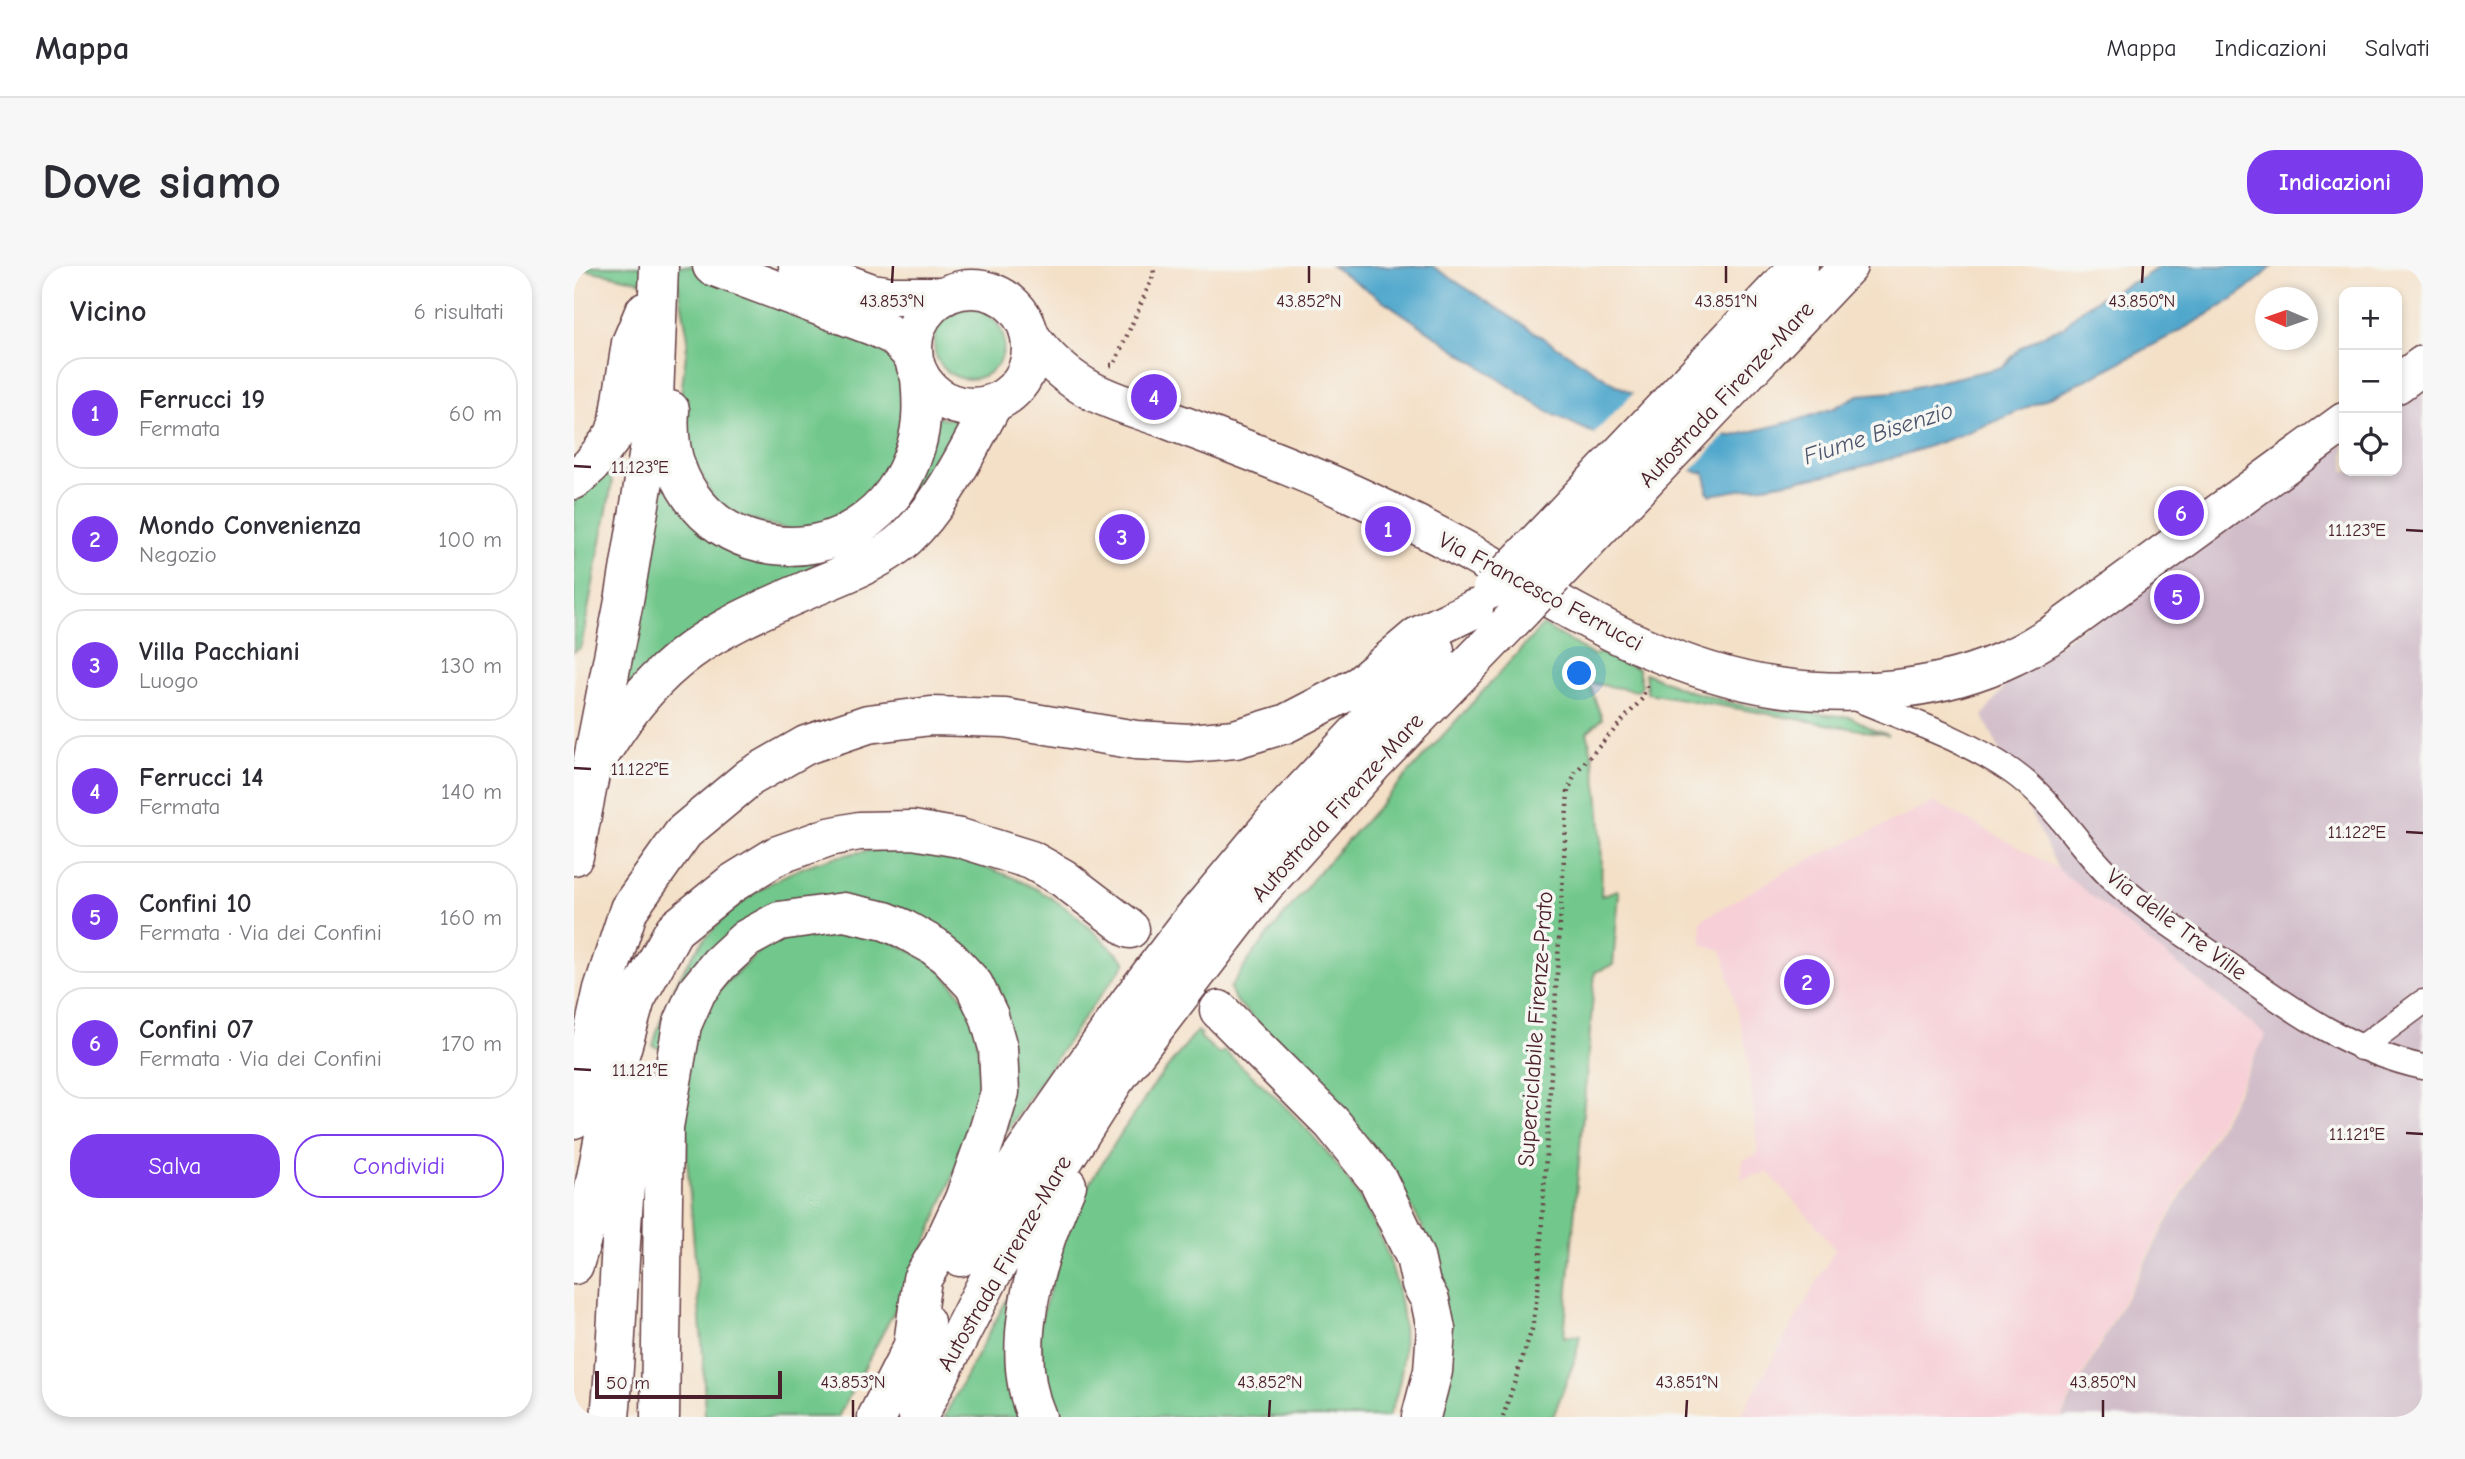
<!DOCTYPE html>
<html lang="it">
<meta charset="utf-8">
<style>
body{margin:0;font-family:"Comic Neue",sans-serif;background:#f7f7f7;color:#2b2b33}
.controls{position:absolute;right:21px;top:21px;display:grid;overflow:hidden;border-radius:14px;box-shadow:0 4px 10px #0003}
.controls button{width:63px;height:63px;display:grid;place-items:center;padding:0;border:0;border-bottom:2px solid #e1e1e2;background:#fff;color:#2b2b33;font:35px sans-serif}
.compass{position:absolute;left:1681px;top:21px;width:63px;height:63px;border-radius:50%;background:#fff;box-shadow:0 4px 10px #0003;rotate:272deg}
.scale{position:absolute;left:21px;bottom:18px;width:187px;box-sizing:border-box;padding-left:7px;border:4px solid #4a1f2b;border-top:0;font-size:19px;line-height:24px;white-space:nowrap;color:#4a1f2b;-webkit-text-stroke:5px #f6f6f2;paint-order:stroke}
.you{position:absolute;left:1006px;top:408px;width:24px;height:24px;margin:-18px;border:5px solid #fff;border-radius:50%;background:#1a73e8;box-shadow:0 0 0 10px #1a73e833}
.badge{display:grid;place-items:center;width:46px;height:46px;border-radius:50%;background:#7c3aed;color:#fff;font-size:23px;font-weight:700}
.pin{position:absolute;translate:-50% -50%;border:4px solid #fff;box-shadow:0 2px 7px #0006}
.list{margin:0;padding:0;list-style:none}
h2{display:flex;justify-content:space-between;align-items:center;height:91px;margin:0;padding:0 28px;font-size:30px}
h2 small{font-size:23px;font-weight:400;color:#7c7c81}
.list li{display:grid;grid-template-columns:46px 1fr auto;gap:21px;align-items:center;box-sizing:border-box;height:112px;margin:0 14px 14px;padding:0 14px;border:2px solid #e1e1e2;border-radius:28px}
.list b{display:block;font-size:26px;white-space:nowrap}
.list p{margin:0;font-size:23px;white-space:nowrap;color:#7c7c81}
.list em{font-size:23px;font-style:normal;color:#7c7c81}
.actions{display:flex;gap:14px;padding:21px 28px}
.actions a{flex:1;padding:16px 0;border:2px solid #7c3aed;border-radius:28px;text-align:center;font-size:24px;color:#7c3aed}
.actions .main{background:#7c3aed;color:#fff}
.icon{flex:none;width:38px;height:38px;fill:none;stroke:currentColor;stroke-width:2;stroke-linecap:round;stroke-linejoin:round}
.map{position:relative;flex:none;width:1849px;height:1151px;overflow:hidden;border-radius:28px}
header{display:flex;align-items:center;gap:42px;box-sizing:border-box;height:98px;padding:0 35px;background:#fff;border-bottom:2px solid #e1e1e2}
header strong{font-size:33px}
nav{display:flex;gap:38px;margin-inline-start:auto;font-size:24px}
.intro{display:flex;align-items:center;justify-content:space-between;box-sizing:border-box;height:168px;padding:0 42px}
h1{margin:0;font-size:49px}
.button{padding:18px 32px;border-radius:28px;background:#7c3aed;color:#fff;font-size:24px;font-weight:700}
main{display:flex;gap:42px;padding:0 42px}
aside{flex:1;background:#fff;border-radius:28px;box-shadow:0 4px 10px #0003}
.map>svg:first-child{display:block}
.built{fill:#f6cfd7}
.industrial{fill:#d1bdc9}
.green{fill:#72c88c;stroke:#5e745c;stroke-width:2}
.water{fill:#4fa7cc;stroke:#4c637c;stroke-width:2}
.pier{fill:#f4e0c7}
.lines{fill:none;stroke-linecap:round;stroke-linejoin:round}
.minor-casing{stroke:#643c42;stroke-width:27}
.primary-casing{stroke:#643c42;stroke-width:41}
.trunk-casing{stroke:#643c42;stroke-width:41}
.motorway-casing{stroke:#643c42;stroke-width:41}
.path{stroke:#643c42;stroke-width:4.5;stroke-dasharray:2 5;stroke-linecap:butt}
.minor{stroke:#fff;stroke-width:24}
.primary{stroke:#fff;stroke-width:38}
.trunk{stroke:#fff;stroke-width:38}
.motorway{stroke:#fff;stroke-width:38}
.motorway-bridge-casing{stroke:#643c42;stroke-width:41;stroke-linecap:butt}
.motorway-bridge{stroke:#fff;stroke-width:38}
.ticks{fill:none;stroke:#4a1f2b;stroke-width:2.5}
.labels{text-anchor:middle;stroke-width:7;stroke-linejoin:round;paint-order:stroke}
.street-label{font-size:23px;fill:#4a1f2b;stroke:#f6f6f2}
.water-label{font-size:24px;font-style:italic;fill:#4c556b;stroke:#f6f6f2}
.ticks-label{font-size:18px;text-anchor:middle;fill:#4a1f2b;stroke:#f6f6f2;stroke-width:7;stroke-linejoin:round;paint-order:stroke}
</style>
<header>
<strong>Mappa</strong>
<nav><a>Mappa</a><a>Indicazioni</a><a>Salvati</a></nav>
</header>
<div class="intro"><h1>Dove siamo</h1><a class="button">Indicazioni</a></div>
<main>
<aside>
<h2>Vicino<small>6 risultati</small></h2>
<ul class="list">
<li><span class="badge">1</span><div><b>Ferrucci 19</b><p>Fermata</p></div><em>60 m</em></li>
<li><span class="badge">2</span><div><b>Mondo Convenienza</b><p>Negozio</p></div><em>100 m</em></li>
<li><span class="badge">3</span><div><b>Villa Pacchiani</b><p>Luogo</p></div><em>130 m</em></li>
<li><span class="badge">4</span><div><b>Ferrucci 14</b><p>Fermata</p></div><em>140 m</em></li>
<li><span class="badge">5</span><div><b>Confini 10</b><p>Fermata · Via dei Confini</p></div><em>160 m</em></li>
<li><span class="badge">6</span><div><b>Confini 07</b><p>Fermata · Via dei Confini</p></div><em>170 m</em></li>
</ul>
<div class="actions"><a class="main">Salva</a><a>Condividi</a></div>
</aside>
<div class="map">
<svg width="1849" height="1151" viewBox="0 0 1849 1151">
<rect width="100%" height="100%" fill="#f6f6f2"/>
<filter id="ink" filterUnits="userSpaceOnUse"><feTurbulence type="fractalNoise" baseFrequency=".0143" numOctaves="2"/><feDisplacementMap in="SourceGraphic" scale="14" xChannelSelector="R" yChannelSelector="G"/><feConvolveMatrix kernelMatrix="1 2 1 2 8 2 1 2 1" color-interpolation-filters="sRGB"/></filter>
<filter id="wash" filterUnits="userSpaceOnUse"><feTurbulence type="fractalNoise" baseFrequency=".00686" numOctaves="4" result="noise"/><feDisplacementMap in="SourceGraphic" scale="28" xChannelSelector="R" yChannelSelector="G"/><feGaussianBlur stdDeviation="1.57" result="paint"/><feColorMatrix in="noise" values="0 0 0 0 0 0 0 0 0 0 0 0 0 0 0 0 0 1.4 0 .05"/><feComposite in="paint" operator="in"/></filter>
<g filter="url(#wash)">
<rect width="100%" height="100%" fill="#f4e0c7"/>
<path class="built" d="M1361,536l123,67 208,166 -206,382h-320l95,-167 -13,-18 -54,-60 -27,7 2,-19 15,-6 -11,-103 -25,-101 -20,-5 -1,-25 93,-53z"/>
<path class="industrial" d="M1849,122v1029h-362l166,-305 39,-77 -208,-166 -75,-153 28,-38 333,-235v28h53v-65z"/>
<path class="green" d="M0,0h118l162,59 48,43 8,38 -31,89 -76,39 -84,-24 -42,-84 11,-88 -10,-55 -39,-2 -51,-11h-14z
M360 78a35 35 0 1 1 70 0a35 35 0 1 1-70 0Z
M356,150l44,6 -64,99 -285,167 36,-207 166,72z
M30,209l7,2 1,6 -30,159 -2,6 -6,4v-151z
M969,359l50,30 11,-2 34,16 4,16 -4,6 -49,-8 13,36 -15,13c14,55 16,108 14,164l16,-6 2,3 -6,72 -18,7 -31,365 16,-2 -4,21 -23,61h-119l9,-127 -20,-62 -27,-49 -43,-59 -36,-40 -82,-80 -5,-12 21,-31 67,-84z
M1071,407l41,17 51,14 28,5 86,8 23,13 15,5 -242,-42z
M300,584c68,0 142,19 196,61 20,16 38,34 56,51l-41,54 -80,117 -27,-161 -180,-67 -136,144 -9,-3c29,-112 106,-182 221,-196z
M287,661l73,35 39,48 12,85 -72,181 -75,141h-133l-2,-61 -16,-197 -3,-77 17,-74 73,-71z
M623,765l4,3 -1,3 19,17 5,-3c83,70 170,158 179,273 2,32 -1,63 -15,93h-336l-14,-89 34,-112 15,-29 35,-55 34,-50z
M441,1018l10,133h-81z"/>
<path class="water" d="M758,0h100l181,117 74,40 27,11 19,2 65,-16 36,-12 24,-13 35,-3 110,-25 17,-19 29,-16 15,-5 12,-13 24,-17 42,-19 18,-12h113c-37,37 -87,61 -133,86 -96,51 -196,96 -304,121 -41,9 -83,14 -125,22l-4,-4 -1,-15 -3,-4 -4,1 -108,-41 -43,-20z"/>
<path class="pier" d="M1061,125l53,28 27,11 13,2 -38,40 -98,-36z"/>
</g>
<g filter="url(#ink)">
<g class="lines">
<defs>
<path id="minor" d="M1278,431c53,22 111,41 159,74 45,31 69,80 109,115 32,28 68,51 103,75 63,44 124,90 200,106
M1787,782l62,-46"/>
<path id="primary" d="M138,0l163,61 19,9 19,20
M224,0l74,27 21,3h49
M339 82a59 59 0 1 1 118 0a59 59 0 1 1-118 0Z
M456,70c17,24 36,41 62,55 25,13 53,20 79,30 58,22 116,43 173,69 46,21 91,43 135,68 98,55 185,112 298,129 79,11 165,4 237,-31 14,-6 26,-15 39,-22l291,-212
M1823,118l26,-19"/>
<path id="trunk" d="M96,144c-12,159 201,188 246,36 7,-23 6,-46 4,-69
M0,214l17,-15 23,-30 5,-15 12,-77 13,-31
M28,486c57,-94 107,-120 205,-162 34,-15 72,-27 99,-52 37,-34 63,-91 87,-134
M0,590l50,-255 29,-175 6,-160"/>
<path id="motorway" d="M949,291l276,-291
M980,310l294,-310
M645,744l113,113 46,57 37,77 6,27 9,16 6,29 -3,42 -12,46
M0,853l29,-130 26,-80 55,-77 66,-55 56,-32 62,-21 63,-8 74,2 131,22 53,3 46,-4 50,-15 75,-39 58,-49 56,-27
M386,991l62,-101 106,-152 60,-79 91,-109 156,-166
M0,999l14,-46 31,-161 17,-59 38,-69 57,-46 47,-29 51,-18 30,-6 54,-1 47,8 71,22 32,18 67,51
M36,1151c11,-109 7,-221 29,-329
M86,1151l4,-290 18,-102 15,-34 22,-27 27,-25 33,-18 65,-9 41,9 17,7 32,18 15,12 25,27 15,31 9,32 2,44 -13,43 -23,64 -21,45 -21,35 -9,65
M303,1151l48,-95
M344,1151l73,-142 123,-194 149,-194 110,-123 149,-154
M463,1151c-31,-70 1,-166 30,-232"/>
</defs>
<use href="#minor" class="minor-casing"/>
<use href="#primary" class="primary-casing"/>
<use href="#trunk" class="trunk-casing"/>
<use href="#motorway" class="motorway-casing"/>
<path class="path" d="M536,99h4l40,-91 -1,-8
M929,1151l29,-88 6,-40 30,-498 8,-19 66,-73 4,-12 -1,-5"/>
<use href="#minor" class="minor"/>
<use href="#primary" class="primary"/>
<use href="#trunk" class="trunk"/>
<use href="#motorway" class="motorway"/>
<defs>
<path id="motorway-bridge" d="M918,323l31,-32
M948,344l32,-34"/>
</defs>
<use href="#motorway-bridge" class="motorway-bridge-casing"/>
<use href="#motorway-bridge" class="motorway-bridge"/>
</g>
</g>
<path class="ticks" d="M318,17l1,-17M735,17v-17M1152,17v-17M1568,17l1,-17M0,200l17,1M1832,264l17,1M0,502l17,1M1832,566l17,1M0,803l17,1M1832,867l17,1M279,1151v-17M695,1151l1,-17M1112,1151l1,-17M1529,1151v-17"/>
<g class="labels">
<g class="street-label">
<text transform="translate(1152 128) rotate(-47)" y="8">Autostrada Firenze-Mare</text>
<text transform="translate(967 325) rotate(28)" y="8">Via Francesco Ferrucci</text>
<text transform="translate(763 541) rotate(-48)" y="8">Autostrada Firenze-Mare</text>
<text transform="translate(1603 658) rotate(37)" y="8">Via delle Tre Ville</text>
<text transform="translate(961 763) rotate(-86)" y="8">Superciclabile Firenze-Prato</text>
<text transform="translate(430 997) rotate(-60)" y="8">Autostrada Firenze-Mare</text>
</g>
<g class="water-label">
<text transform="translate(1304 167) rotate(-18)" y="8">Fiume Bisenzio</text>
</g>
</g>
<g class="ticks-label">
<text x="318" y="41">43.853°N</text>
<text x="735" y="41">43.852°N</text>
<text x="1152" y="41">43.851°N</text>
<text x="1568" y="41">43.850°N</text>
<text x="66" y="207">11.123°E</text>
<text x="1783" y="270">11.123°E</text>
<text x="66" y="509">11.122°E</text>
<text x="1783" y="572">11.122°E</text>
<text x="66" y="810">11.121°E</text>
<text x="1783" y="874">11.121°E</text>
<text x="279" y="1122">43.853°N</text>
<text x="696" y="1122">43.852°N</text>
<text x="1113" y="1122">43.851°N</text>
<text x="1529" y="1122">43.850°N</text>
</g>
</svg>
<div class="controls">
<button>+</button>
<button>−</button>
<button><svg class="icon" aria-label="locate" viewBox="0 0 24 24"><circle cx="12" cy="12" r="6"/><path d="M12 2v4M12 18v4M2 12h4M18 12h4"/></svg></button>
</div>
<svg class="compass" viewBox="-18 -18 36 36"><path d="M0-13l5 13h-10z" fill="#e53935"/><path d="M0 13l5-13h-10z" fill="#7c7c81"/></svg>
<div class="scale">50 m</div>
<div class="you"></div>
<div class="pin badge" style="left:814px;top:263px">1</div>
<div class="pin badge" style="left:1233px;top:716px">2</div>
<div class="pin badge" style="left:548px;top:271px">3</div>
<div class="pin badge" style="left:580px;top:131px">4</div>
<div class="pin badge" style="left:1603px;top:331px">5</div>
<div class="pin badge" style="left:1607px;top:247px">6</div>
</div>
</main>
